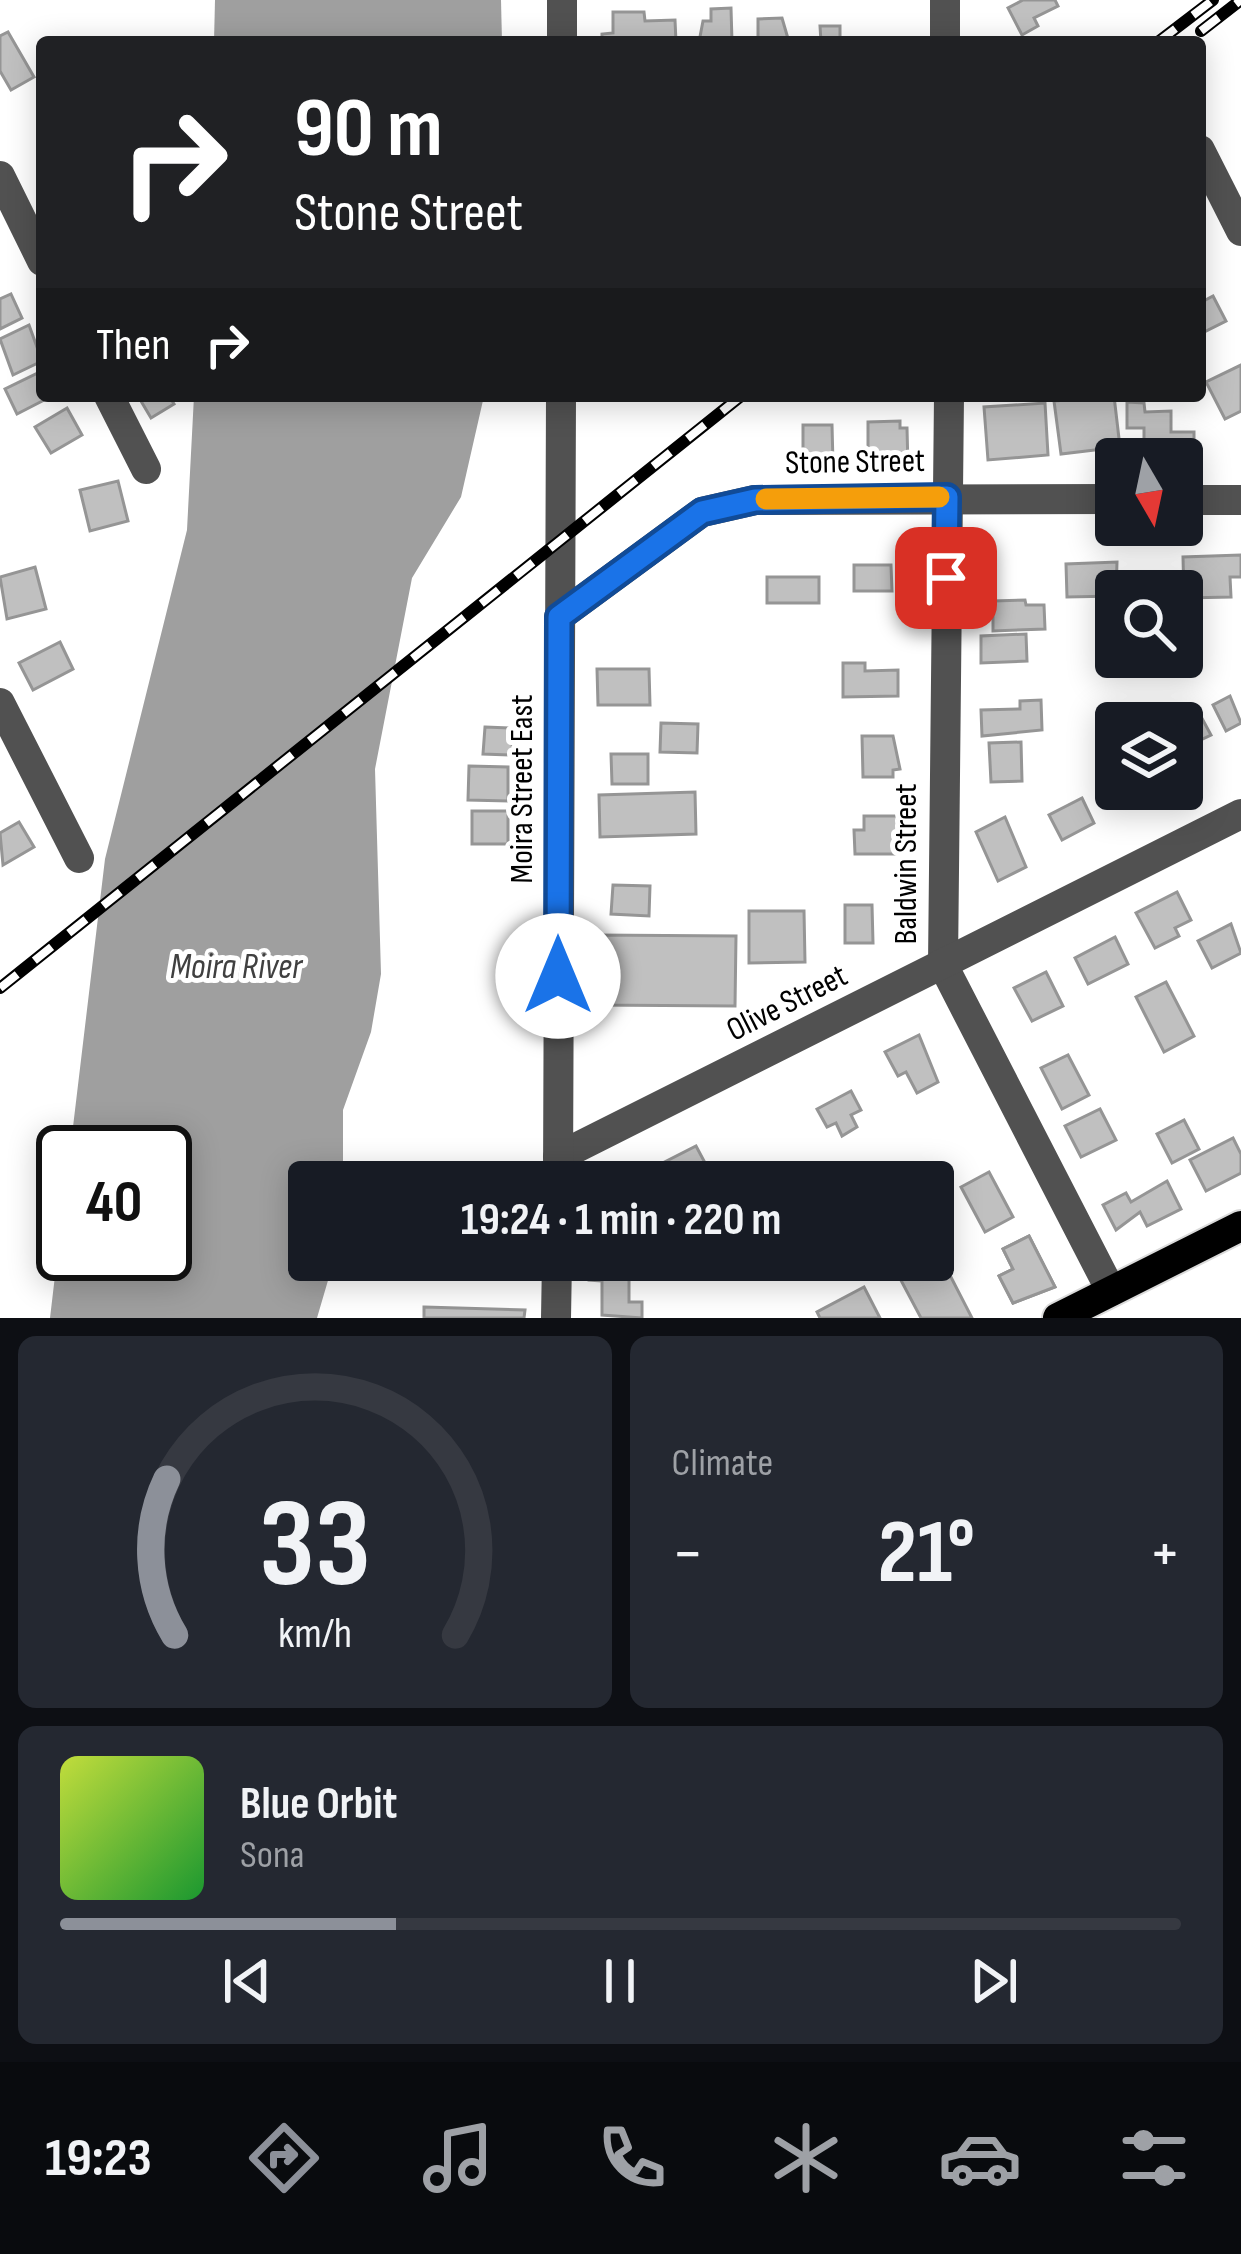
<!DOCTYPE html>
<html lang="en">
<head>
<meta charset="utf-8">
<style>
  :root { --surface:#171b24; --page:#242831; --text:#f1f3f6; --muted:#9ea1a6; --line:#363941; --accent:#8c9099 }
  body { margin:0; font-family:"Sofia Sans Condensed",sans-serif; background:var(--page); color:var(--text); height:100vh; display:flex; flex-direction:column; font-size:45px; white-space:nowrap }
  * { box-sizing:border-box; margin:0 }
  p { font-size:39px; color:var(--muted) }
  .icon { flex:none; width:66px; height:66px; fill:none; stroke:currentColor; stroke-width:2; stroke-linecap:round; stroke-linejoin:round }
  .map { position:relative; height:1318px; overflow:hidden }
  .sheet { display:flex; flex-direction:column; gap:18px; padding:18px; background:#0d0f14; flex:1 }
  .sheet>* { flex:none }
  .guide { position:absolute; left:36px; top:36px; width:1170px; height:366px; border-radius:12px; box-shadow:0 6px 30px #0003; background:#202124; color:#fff; overflow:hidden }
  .needle { width:78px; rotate:171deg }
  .fabs { position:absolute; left:1095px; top:438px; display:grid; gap:24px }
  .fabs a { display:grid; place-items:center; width:108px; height:108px; border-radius:12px; background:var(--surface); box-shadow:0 6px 30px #0003; font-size:60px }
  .speed { position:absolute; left:36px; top:1125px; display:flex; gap:24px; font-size:60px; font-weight:700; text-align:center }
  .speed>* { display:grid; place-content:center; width:156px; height:156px; border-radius:50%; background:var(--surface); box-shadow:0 6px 30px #0003; line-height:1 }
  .speed .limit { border:6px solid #111; border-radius:18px; background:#fff; color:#111 }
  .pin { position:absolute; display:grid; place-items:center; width:102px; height:102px; color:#fff; margin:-51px; border-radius:24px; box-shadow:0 6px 18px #0006 }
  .me { position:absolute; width:132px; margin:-66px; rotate:0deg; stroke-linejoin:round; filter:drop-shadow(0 0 9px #0008) }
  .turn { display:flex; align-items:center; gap:42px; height:252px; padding:0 60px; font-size:54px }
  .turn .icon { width:156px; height:156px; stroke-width:2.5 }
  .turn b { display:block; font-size:84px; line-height:102px }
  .then { display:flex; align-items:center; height:114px; padding:0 60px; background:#0003; gap:24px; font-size:45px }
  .big { font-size:90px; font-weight:700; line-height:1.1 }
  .sheet .tile { flex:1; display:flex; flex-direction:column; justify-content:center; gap:18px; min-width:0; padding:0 42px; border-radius:18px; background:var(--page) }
  .sheet .dial { align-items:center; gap:0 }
  .dial svg { height:312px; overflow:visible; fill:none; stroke:var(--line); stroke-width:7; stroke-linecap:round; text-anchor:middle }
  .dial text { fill:var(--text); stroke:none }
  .song { display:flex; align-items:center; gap:36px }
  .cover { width:144px; height:144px; border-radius:18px; background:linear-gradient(135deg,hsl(70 70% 55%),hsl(130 70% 35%)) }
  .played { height:12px; border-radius:6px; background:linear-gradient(90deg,var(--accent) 30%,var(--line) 30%) }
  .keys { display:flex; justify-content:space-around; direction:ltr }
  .heat { display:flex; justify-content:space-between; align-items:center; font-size:66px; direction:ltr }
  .sheet .tiles { flex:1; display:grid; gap:18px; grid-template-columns:1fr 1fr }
  .tile:last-child { grid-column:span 2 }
  .trip { position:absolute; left:288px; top:1161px; width:666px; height:120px; border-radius:12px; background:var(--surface); box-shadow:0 6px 30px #0003; font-weight:700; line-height:120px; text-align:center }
  .dock { display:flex; height:192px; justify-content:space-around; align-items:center; background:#090b0e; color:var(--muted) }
  .dock .icon { width:84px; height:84px }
  .dock .selected { color:var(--accent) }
  .dock b { font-size:54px; color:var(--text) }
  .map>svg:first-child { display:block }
  .water { fill:#9f9f9f }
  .building { fill:#c0c0c0; stroke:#959595; stroke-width:3 }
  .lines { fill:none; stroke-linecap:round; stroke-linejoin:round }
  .major-casing { stroke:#dbdbdb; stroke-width:34 }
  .minor { stroke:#515151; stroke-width:30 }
  .major { stroke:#000; stroke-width:30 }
  .rail-casing { stroke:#000; stroke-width:12 }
  .rail { stroke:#fff; stroke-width:8; stroke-dasharray:22; stroke-linecap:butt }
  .route-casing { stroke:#114b97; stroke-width:30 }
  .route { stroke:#1a73e8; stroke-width:21 }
  .slow { stroke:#f59e0b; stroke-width:21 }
  .labels { text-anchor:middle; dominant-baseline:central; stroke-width:10; stroke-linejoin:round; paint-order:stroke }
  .street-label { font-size:33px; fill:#000; stroke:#fff }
  .water-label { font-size:36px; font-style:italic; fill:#404040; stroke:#fff }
</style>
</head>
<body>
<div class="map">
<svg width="1241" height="1318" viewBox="0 0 1241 1318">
  <rect width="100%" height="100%" fill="#fff"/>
  <g class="water">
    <polygon points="215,0 501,0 502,42 214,42"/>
    <polygon points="194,396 484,396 461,497 412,578 375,769 381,974 371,1032 343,1110 343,1182 309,1182 309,1260 334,1260 317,1318 50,1318 63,1208 63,1254 165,1254 165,1152 70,1152 105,859 187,530"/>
  </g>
  <g class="building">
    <polygon points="1023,0 1055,0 1058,6 1034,18 1038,26 1022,35 1008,8"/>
    <polygon points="731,8 732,42 699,42 703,21 711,21 711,9"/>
    <polygon points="613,12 644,12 645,21 675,20 676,42 602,42 602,34 613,33"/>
    <polygon points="782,18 789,42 758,42 758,19"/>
    <polygon points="820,26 840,26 840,40 888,42 821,42"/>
    <polygon points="8,32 34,77 11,90 0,71 0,36"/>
    <polygon points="11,294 22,318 0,329 0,299"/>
    <polygon points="1213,296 1226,321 1200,334 1200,303"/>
    <polygon points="29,325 42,361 13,375 0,339"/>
    <polygon points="1241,365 1241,411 1225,419 1206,382"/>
    <polygon points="42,371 42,396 52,396 17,414 5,389"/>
    <polygon points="138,396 169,396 174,404 151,418"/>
    <polygon points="1114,396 1120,447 1061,454 1054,401"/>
    <polygon points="1127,402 1144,403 1145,412 1171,411 1171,432 1194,432 1194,460 1144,459 1144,428 1127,428"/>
    <polygon points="1045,403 1048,455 988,460 984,407"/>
    <polygon points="67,408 82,435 51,453 35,427"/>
    <polygon points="900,421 900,428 907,428 908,467 868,468 868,422"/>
    <polygon points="803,425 832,425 833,463 803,464"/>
    <polygon points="118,481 128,521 90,531 80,490"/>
    <polygon points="1241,555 1241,577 1230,577 1231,597 1184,598 1183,557"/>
    <polygon points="1117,562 1116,596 1067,597 1066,564"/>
    <polygon points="854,565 891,565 892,591 854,591"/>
    <polygon points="35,567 46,609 7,619 0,577"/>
    <rect x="767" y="577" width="52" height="26"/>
    <polygon points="1025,600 1026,605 1044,605 1045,629 993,631 993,601"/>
    <polygon points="1026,634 1027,661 981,663 981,636"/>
    <polygon points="60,642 73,669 33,690 19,663"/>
    <polygon points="843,663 865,663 865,671 898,670 898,696 843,697"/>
    <polygon points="597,669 649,669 650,705 598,705"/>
    <polygon points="1230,696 1241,723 1226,731 1213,705"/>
    <polygon points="1041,700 1042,730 982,736 981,710 1020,709 1020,701"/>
    <polygon points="1198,711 1211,735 1194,743 1182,720"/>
    <polygon points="661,723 698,724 697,753 660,752"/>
    <polygon points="485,727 513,728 512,755 483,754"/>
    <polygon points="862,736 893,736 900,769 893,770 893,777 863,777"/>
    <polygon points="1021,742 1022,781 991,782 989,743"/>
    <polygon points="1187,744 1200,770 1182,780 1182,747"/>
    <polygon points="611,754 648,754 648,784 612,784"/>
    <polygon points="469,766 508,767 508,801 468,800"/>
    <polygon points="695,792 696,834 600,837 599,795"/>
    <polygon points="1082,798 1094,823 1062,840 1049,815"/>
    <rect x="472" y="811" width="36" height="33"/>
    <polygon points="864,816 898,816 899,854 855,854 854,830 864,830"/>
    <polygon points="1005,817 1026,867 998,881 976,832"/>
    <polygon points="19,822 34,847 3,865 0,833"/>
    <polygon points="613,885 650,886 649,916 611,914"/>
    <polygon points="1177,892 1191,920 1175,928 1179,936 1155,948 1136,913"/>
    <polygon points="845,905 872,905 873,943 845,943"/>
    <polygon points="749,911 804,911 805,962 749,963"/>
    <polygon points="1231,924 1241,953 1212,968 1198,941"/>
    <polygon points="593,935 736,936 735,1006 592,1005"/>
    <polygon points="1115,937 1128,964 1088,984 1075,958"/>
    <polygon points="1046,972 1063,1006 1032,1021 1014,988"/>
    <polygon points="1166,982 1194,1036 1164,1052 1136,997"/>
    <polygon points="919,1035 938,1082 917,1093 906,1072 898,1076 885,1052"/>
    <polygon points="1068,1055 1089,1095 1062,1109 1041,1068"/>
    <polygon points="851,1091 861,1110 851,1115 857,1127 842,1136 836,1123 827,1127 817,1109"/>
    <polygon points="1100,1109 1116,1140 1081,1157 1065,1126"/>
    <polygon points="1184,1120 1199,1149 1172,1163 1157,1134"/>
    <polygon points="1233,1138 1241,1154 1241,1173 1206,1191 1190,1160"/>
    <polygon points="696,1146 711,1174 695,1182 660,1182 653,1168"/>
    <polygon points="989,1172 1013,1217 985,1232 961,1187"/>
    <polygon points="1167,1181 1181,1209 1147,1226 1140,1212 1116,1230 1103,1205 1126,1193 1131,1202"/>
    <polygon points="1029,1236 1055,1287 1013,1303 999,1276 1013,1269 1003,1249"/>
    <polygon points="1029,1236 1055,1287 1013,1303 999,1276 1013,1269 1003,1249"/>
    <polygon points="937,1250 972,1318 921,1318 896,1271 918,1260 933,1260"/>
    <polygon points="589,1260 617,1260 617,1278 629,1278 629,1302 642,1302 642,1318 602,1315 602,1281 589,1280"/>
    <polygon points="864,1287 880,1318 820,1318 817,1312"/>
    <polygon points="424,1307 525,1310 524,1318 424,1318"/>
  </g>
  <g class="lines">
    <defs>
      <polyline id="major" points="1058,1318 1241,1226"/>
    </defs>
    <use href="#major" class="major-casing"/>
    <g class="minor">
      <polyline points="562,42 562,0"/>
      <polyline points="945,42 945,0"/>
      <polyline points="1200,150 1241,231"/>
      <polyline points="0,176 42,261"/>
      <polyline points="109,396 146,469"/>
      <polyline points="949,396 943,965 1111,1291"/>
      <polyline points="1182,500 1241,500"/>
      <polyline points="559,617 702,512 755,500 1116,499"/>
      <polyline points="0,703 79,858"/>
      <polyline points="558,1157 1241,814"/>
      <polyline points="558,1182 561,396"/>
      <polyline points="556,1318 557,1260"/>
    </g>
    <use href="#major" class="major"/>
    <defs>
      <g id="rail">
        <polyline points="1201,31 1241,0"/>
        <polyline points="1158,42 1213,0"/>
        <polyline points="0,988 741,396"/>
      </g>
    </defs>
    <use href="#rail" class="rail-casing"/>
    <use href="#rail" class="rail"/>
  </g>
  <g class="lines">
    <defs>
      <polyline id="route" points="558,976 559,617 702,512 755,500 947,497 946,578"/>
    </defs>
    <use href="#route" class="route-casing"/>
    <use href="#route" class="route"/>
    <polyline class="slow" points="766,499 939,497"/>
  </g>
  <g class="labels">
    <g class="street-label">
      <text transform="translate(855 462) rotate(-1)">Stone Street</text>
      <text transform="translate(522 789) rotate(-90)">Moira Street East</text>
      <text transform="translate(906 864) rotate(-90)">Baldwin Street</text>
      <text transform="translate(787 1003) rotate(-27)">Olive Street</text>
    </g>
    <g class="water-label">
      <text x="236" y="967">Moira River</text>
    </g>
  </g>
</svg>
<div class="fabs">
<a><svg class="needle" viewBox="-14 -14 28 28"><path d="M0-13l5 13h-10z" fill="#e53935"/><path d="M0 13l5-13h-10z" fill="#9ea1a6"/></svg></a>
<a><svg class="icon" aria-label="search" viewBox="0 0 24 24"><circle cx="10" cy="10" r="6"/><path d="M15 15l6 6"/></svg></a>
<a><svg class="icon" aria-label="layers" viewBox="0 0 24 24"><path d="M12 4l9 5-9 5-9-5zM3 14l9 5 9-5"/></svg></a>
</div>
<div class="speed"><div class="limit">40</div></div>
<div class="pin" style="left:946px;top:578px;background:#d93025"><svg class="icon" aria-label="arrive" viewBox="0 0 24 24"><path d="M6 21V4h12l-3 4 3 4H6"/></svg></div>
<svg class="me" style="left:558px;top:976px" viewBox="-20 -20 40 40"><circle r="19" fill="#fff"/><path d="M0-13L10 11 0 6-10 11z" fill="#1a73e8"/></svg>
<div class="trip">19:24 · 1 min · 220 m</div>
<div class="guide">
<div class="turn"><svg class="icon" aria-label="right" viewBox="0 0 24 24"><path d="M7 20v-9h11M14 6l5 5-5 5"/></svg><div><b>90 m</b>Stone Street</div></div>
<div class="then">Then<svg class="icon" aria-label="right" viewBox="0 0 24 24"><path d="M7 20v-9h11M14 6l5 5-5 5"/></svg></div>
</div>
</div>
<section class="sheet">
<div class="tiles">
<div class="tile dial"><svg viewBox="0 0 100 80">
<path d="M14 69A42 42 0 1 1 86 69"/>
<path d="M14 69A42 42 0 0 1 12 29" stroke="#8c9099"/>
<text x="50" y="56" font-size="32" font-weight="700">33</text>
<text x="50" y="72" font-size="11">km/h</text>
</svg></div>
<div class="tile"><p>Climate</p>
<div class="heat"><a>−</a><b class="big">21°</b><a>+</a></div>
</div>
<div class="tile">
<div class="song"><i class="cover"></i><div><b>Blue Orbit</b><p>Sona</p></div></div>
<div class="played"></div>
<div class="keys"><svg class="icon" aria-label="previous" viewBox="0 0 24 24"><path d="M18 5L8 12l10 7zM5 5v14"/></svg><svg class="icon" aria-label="pause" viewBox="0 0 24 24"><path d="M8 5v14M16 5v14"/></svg><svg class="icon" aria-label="next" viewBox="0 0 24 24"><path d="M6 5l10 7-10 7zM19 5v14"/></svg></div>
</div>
</div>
</section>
<nav class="dock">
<b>19:23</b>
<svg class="icon selected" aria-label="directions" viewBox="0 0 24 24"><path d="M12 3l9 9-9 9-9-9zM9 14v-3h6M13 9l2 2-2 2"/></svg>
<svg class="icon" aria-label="music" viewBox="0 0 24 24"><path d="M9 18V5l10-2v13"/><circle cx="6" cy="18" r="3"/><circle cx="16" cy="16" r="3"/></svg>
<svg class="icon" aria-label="phone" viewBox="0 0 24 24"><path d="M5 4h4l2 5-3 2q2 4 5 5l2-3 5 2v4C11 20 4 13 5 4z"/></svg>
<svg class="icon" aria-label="climate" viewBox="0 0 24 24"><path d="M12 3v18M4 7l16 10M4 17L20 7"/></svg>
<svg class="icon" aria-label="car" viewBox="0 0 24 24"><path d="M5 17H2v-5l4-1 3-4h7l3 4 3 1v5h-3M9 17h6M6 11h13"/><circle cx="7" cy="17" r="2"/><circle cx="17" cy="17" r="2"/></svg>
<svg class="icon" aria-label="filters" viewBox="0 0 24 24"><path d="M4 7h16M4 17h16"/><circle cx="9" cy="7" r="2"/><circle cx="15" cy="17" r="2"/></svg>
</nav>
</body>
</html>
